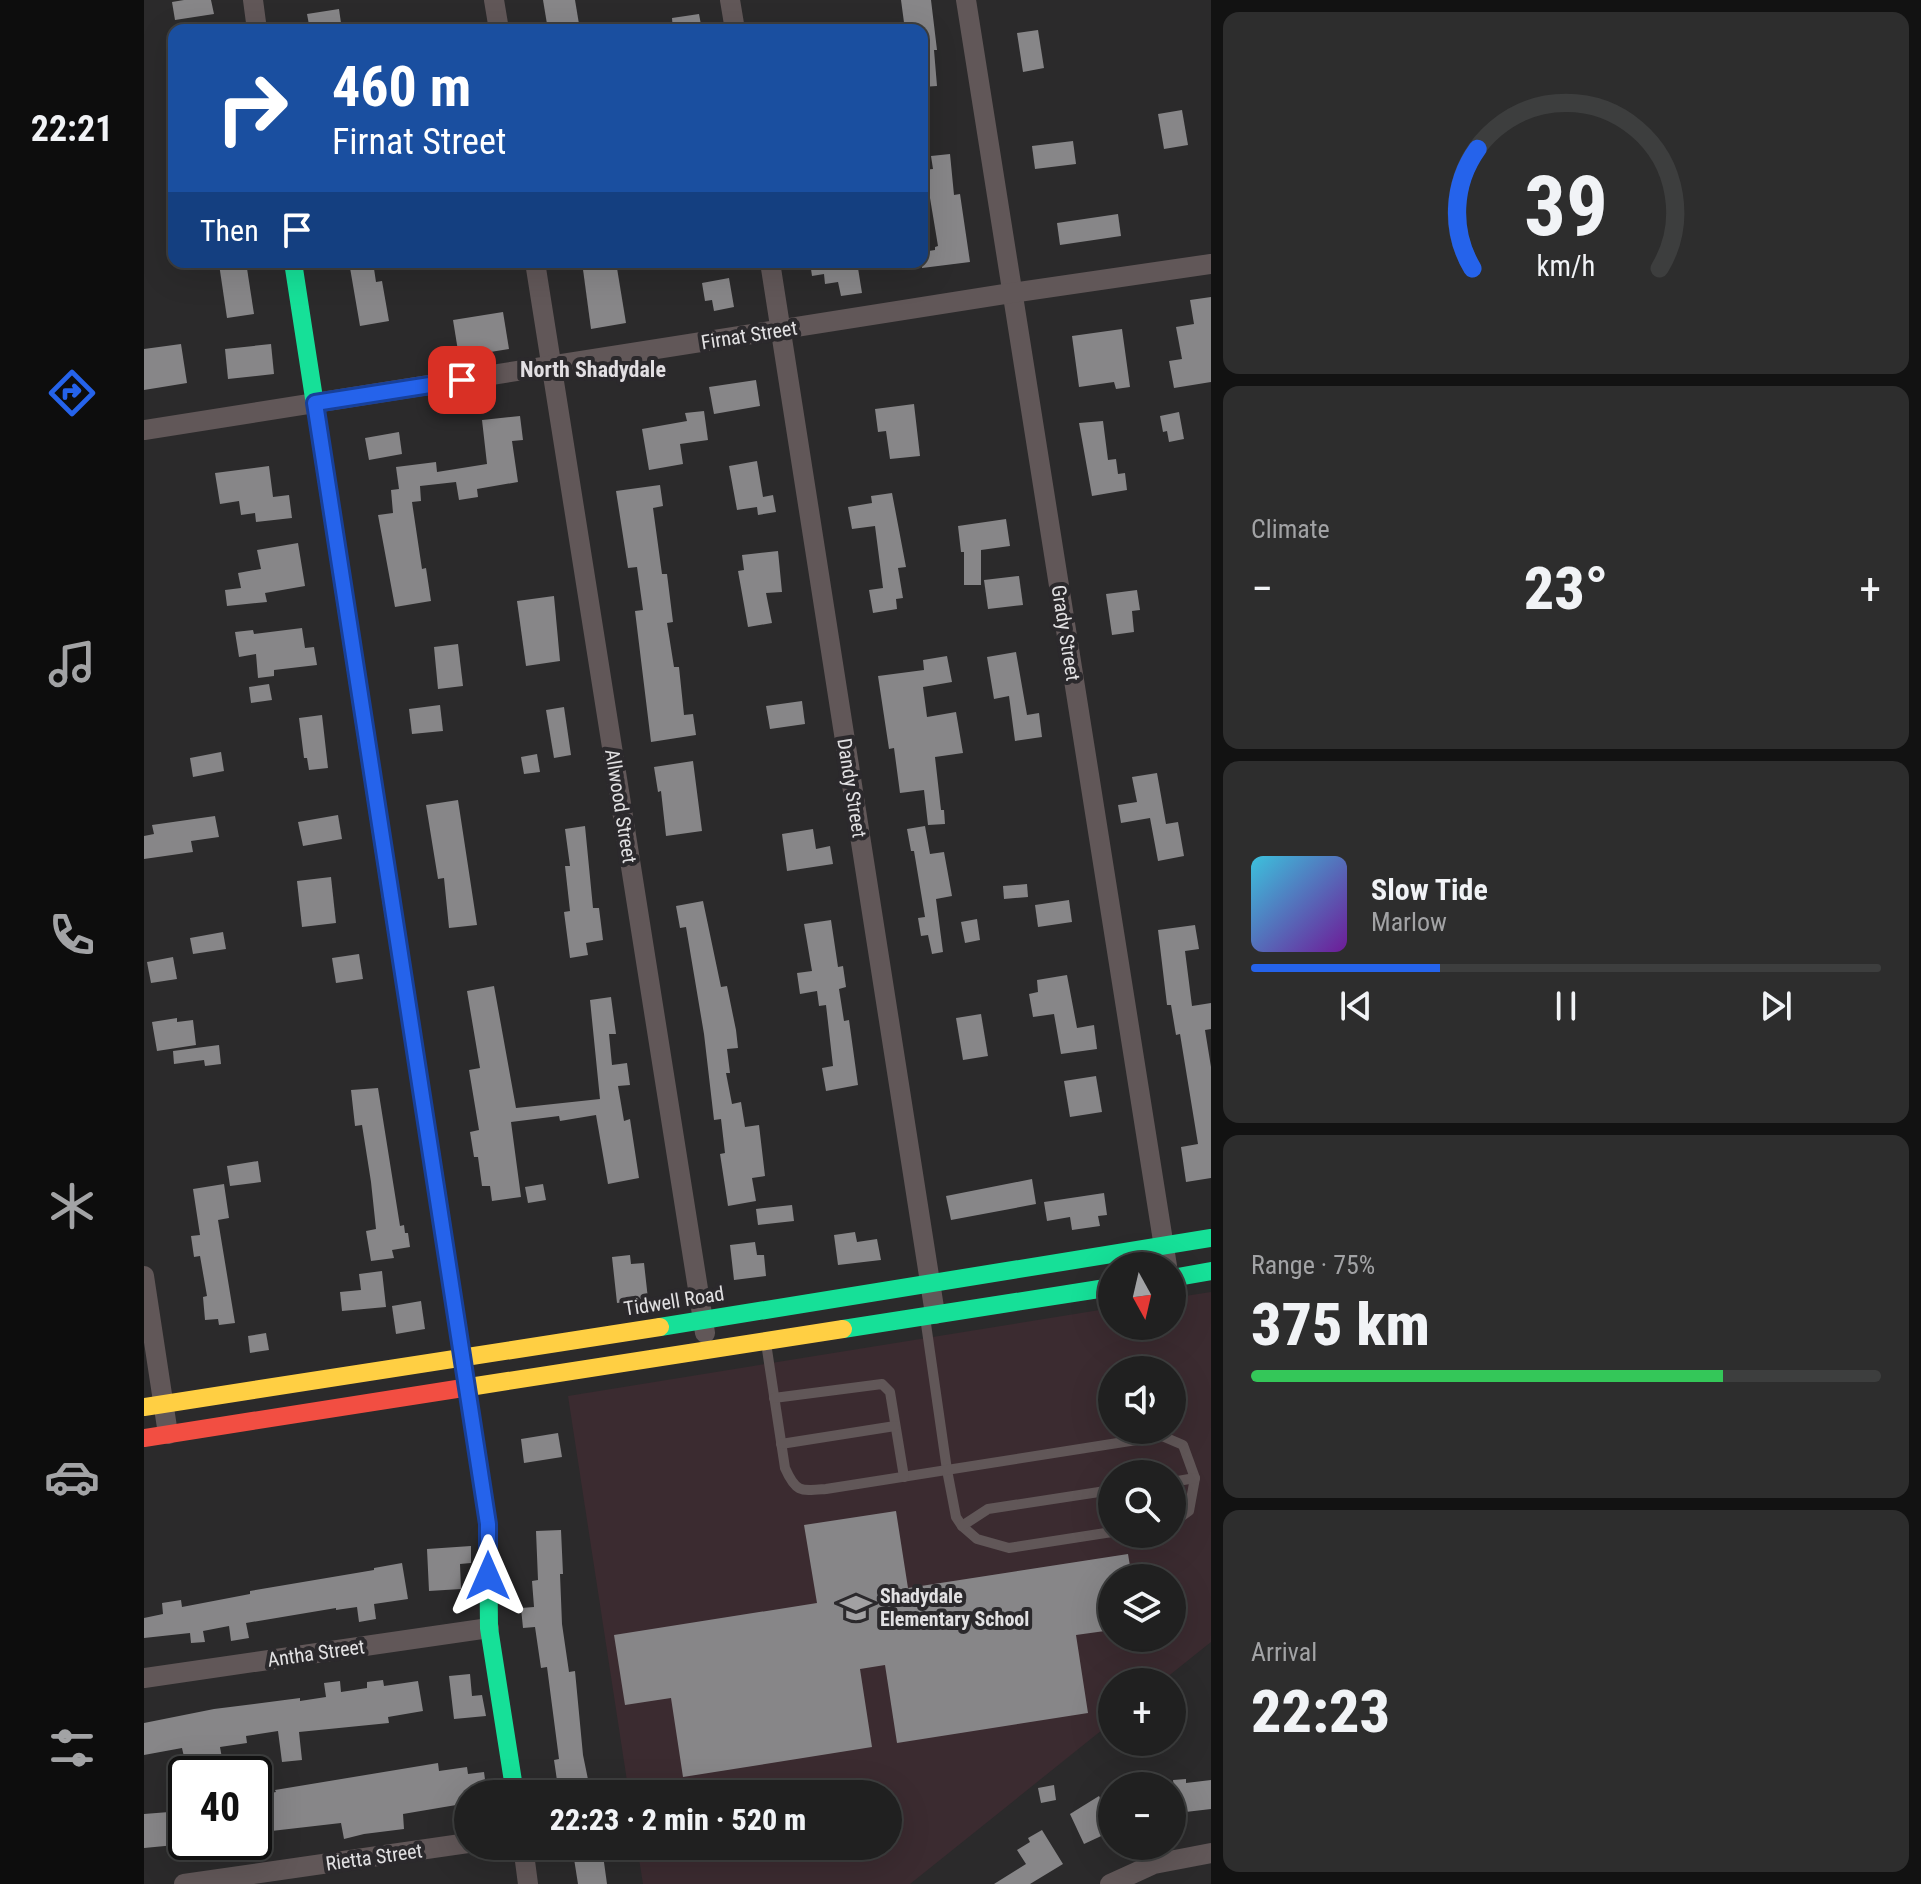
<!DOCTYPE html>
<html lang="en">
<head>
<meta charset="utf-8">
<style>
  :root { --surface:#202020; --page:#2d2d2d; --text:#f1f3f6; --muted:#a2a3a5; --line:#3d3e3e; --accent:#2563eb }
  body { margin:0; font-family:"Roboto Condensed",sans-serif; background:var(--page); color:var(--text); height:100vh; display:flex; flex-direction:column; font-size:30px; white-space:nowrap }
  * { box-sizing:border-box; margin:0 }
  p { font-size:26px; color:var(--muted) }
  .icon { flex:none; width:44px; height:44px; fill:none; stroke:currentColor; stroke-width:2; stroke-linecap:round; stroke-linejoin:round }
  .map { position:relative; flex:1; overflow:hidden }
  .panel { display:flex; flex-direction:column; gap:12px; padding:12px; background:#121212; width:710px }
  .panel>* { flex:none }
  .banner { position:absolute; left:24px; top:24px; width:760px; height:244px; border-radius:16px; box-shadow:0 8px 32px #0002,0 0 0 2px var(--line); background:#1a4fa0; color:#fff; overflow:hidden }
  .needle { width:52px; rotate:172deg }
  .fabs { position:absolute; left:954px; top:1252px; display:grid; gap:16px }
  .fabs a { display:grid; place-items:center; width:88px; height:88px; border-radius:50%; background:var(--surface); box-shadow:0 8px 32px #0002,0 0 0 2px var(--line); font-size:40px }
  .speed { position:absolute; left:24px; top:1756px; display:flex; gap:16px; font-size:40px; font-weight:700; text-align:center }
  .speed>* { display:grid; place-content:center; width:104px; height:104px; border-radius:50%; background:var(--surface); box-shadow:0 8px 32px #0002,0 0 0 2px var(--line); line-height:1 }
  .speed .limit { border:4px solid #111; border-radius:12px; background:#fff; color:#111 }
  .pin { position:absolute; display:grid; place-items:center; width:68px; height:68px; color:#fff; margin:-34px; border-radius:16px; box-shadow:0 4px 12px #0006 }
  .me { position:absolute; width:88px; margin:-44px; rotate:0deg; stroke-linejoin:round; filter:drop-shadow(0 0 6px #0008) }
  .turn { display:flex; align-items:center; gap:28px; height:168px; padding:0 32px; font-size:36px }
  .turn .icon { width:104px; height:104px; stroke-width:2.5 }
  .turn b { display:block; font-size:56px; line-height:68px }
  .then { display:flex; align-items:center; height:76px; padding:0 32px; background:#0003; gap:16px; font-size:30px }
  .big { font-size:60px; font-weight:800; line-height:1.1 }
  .panel .tile { flex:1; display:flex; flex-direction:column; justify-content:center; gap:12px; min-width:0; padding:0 28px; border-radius:16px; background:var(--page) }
  .panel .dial { align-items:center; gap:0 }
  .dial svg { height:208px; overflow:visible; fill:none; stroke:var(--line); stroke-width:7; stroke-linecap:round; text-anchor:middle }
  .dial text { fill:var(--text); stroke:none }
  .song { display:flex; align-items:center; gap:24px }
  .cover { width:96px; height:96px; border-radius:12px; background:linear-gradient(135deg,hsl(190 70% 55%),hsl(280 70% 35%)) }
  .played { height:8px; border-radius:4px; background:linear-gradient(90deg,var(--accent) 30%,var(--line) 30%) }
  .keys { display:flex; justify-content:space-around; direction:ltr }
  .heat { display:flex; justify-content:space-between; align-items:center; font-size:44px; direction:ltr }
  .charge { height:12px; border-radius:6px; background:linear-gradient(90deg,#34c759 75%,var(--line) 0) }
  .trip { position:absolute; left:310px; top:1780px; width:448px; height:80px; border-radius:40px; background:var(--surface); box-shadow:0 8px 32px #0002,0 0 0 2px var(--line); font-weight:800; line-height:80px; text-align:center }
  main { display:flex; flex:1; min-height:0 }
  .tabs { display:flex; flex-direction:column; width:144px; justify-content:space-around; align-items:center; background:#0d0d0d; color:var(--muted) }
  .tabs .icon { width:56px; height:56px }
  .tabs .current { color:var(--accent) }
  .tabs b { font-size:36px; color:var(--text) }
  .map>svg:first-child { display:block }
  .education { fill:#3b2b30; fill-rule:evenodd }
  .building { fill:#878688 }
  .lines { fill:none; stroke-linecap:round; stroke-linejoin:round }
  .lane { stroke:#615758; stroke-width:10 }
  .street { stroke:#615758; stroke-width:20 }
  .fast { stroke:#16e098; stroke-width:18 }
  .slow { stroke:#ffcf43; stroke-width:18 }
  .jam { stroke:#f24e42; stroke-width:18 }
  .route-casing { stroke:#184099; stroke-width:20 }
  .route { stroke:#2563eb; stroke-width:14 }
  .labels { text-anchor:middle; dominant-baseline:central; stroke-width:8; stroke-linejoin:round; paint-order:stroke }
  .street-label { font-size:20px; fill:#e2e1e3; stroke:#2b292c }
  .poi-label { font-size:20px; font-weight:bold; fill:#e2e1e3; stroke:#2b292c; text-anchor:start }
  .neighbourhood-label { font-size:22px; font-weight:bold; fill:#e2dfe3; stroke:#2b292c }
</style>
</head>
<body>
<main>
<nav class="tabs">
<b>22:21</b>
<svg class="icon current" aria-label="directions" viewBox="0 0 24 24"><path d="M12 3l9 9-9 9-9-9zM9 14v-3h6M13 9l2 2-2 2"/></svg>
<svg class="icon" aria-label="music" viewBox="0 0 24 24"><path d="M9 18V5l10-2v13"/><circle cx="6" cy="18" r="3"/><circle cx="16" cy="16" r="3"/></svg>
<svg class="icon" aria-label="phone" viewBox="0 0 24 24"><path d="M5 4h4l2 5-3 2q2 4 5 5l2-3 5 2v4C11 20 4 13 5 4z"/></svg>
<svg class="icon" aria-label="climate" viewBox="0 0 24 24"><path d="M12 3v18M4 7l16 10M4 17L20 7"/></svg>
<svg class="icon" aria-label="car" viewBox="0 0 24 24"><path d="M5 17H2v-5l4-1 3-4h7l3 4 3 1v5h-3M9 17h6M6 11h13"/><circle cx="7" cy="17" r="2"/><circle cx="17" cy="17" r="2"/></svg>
<svg class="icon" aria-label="filters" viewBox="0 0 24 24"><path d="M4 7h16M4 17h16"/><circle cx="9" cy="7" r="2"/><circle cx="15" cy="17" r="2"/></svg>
</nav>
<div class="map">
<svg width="1067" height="1884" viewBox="0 0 1067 1884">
  <rect width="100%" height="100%" fill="#2b2a2b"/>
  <path class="education" d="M 1067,1292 L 1067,1642 L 1017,1682 L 968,1682 L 968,1722 L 766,1884 L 499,1884 L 493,1846 L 744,1846 L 744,1794 L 485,1794 L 424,1396 L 968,1308 L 968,1326 L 1028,1326 L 1028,1298 ZM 968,1370 L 1028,1370 L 1028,1430 L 968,1430 ZM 968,1474 L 1028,1474 L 1028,1534 L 968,1534 ZM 968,1578 L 1028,1578 L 1028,1638 L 968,1638 Z"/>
  <g class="building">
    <polygon points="40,0 67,0 70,14 31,20 28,2"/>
    <polygon points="399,0 431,0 436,30 404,30"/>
    <polygon points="757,0 787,0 793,50 790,50 793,86 778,87 778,30 761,30"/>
    <polygon points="195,9 198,30 166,30 163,14"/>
    <polygon points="555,14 558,30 529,30 528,18"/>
    <polygon points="894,30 900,68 879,72 873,33"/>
    <polygon points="1038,110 1044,145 1020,149 1014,114"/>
    <polygon points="929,141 932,164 891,169 888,146"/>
    <polygon points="806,154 810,195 816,194 826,262 778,268 778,252 791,250 791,247 794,246 784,186 778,187 778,170 789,169 787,156"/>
    <polygon points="974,214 977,236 916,245 913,223"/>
    <polygon points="87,262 102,262 110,314 83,318 75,264"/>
    <polygon points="205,262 229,262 232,282 238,281 245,321 216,326"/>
    <polygon points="438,262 472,262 482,323 447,329"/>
    <polygon points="666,262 713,262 718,293 697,296 694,282 681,284 680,274 668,276"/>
    <polygon points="585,278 590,307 570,311 568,300 561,301 558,283"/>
    <polygon points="1067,297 1067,382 1030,388 1025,361 1038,359 1032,327 1050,324 1046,300"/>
    <polygon points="359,312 365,349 315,357 309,320"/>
    <polygon points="978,329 986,387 972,389 970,382 935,387 928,336"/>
    <polygon points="37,344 43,383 0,390 0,349"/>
    <polygon points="127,344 130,374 84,379 81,349"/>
    <polygon points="612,380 616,406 570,414 565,387"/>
    <polygon points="770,404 776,456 746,459 742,431 734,432 731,409"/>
    <polygon points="560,411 564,440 536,444 539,464 505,470 498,429 543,421 541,413"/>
    <polygon points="1035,412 1040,439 1025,442 1023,431 1019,432 1016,416"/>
    <polygon points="376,416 379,440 368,441 374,482 333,489 334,497 315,500 312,482 276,486 277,501 268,502 278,569 282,568 287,601 251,607 234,515 249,513 247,490 255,489 252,467 292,462 293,472 343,464 338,420"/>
    <polygon points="959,421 964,460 972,459 974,474 981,473 983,490 948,496 935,423"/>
    <polygon points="255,432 258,454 225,460 221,438"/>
    <polygon points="613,461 619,497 629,495 632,512 614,515 613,507 593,510 585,466"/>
    <polygon points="125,466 129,497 145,495 148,518 112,522 111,513 97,515 95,501 76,504 71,473"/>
    <polygon points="516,485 519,506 509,508 518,574 523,574 529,622 523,623 530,667 535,667 540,715 549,714 552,735 507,742 491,611 499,610 493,567 484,568 472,491"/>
    <polygon points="748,493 762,567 754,568 759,598 752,599 753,609 729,613 725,590 739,588 731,526 708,529 704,507 728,503 727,496"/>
    <polygon points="862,519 866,546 837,550 837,585 820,585 820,552 817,552 814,526"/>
    <polygon points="154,543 161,586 121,593 123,602 83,606 81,590 97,588 94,573 117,569 113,550"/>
    <polygon points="634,551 638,592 622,593 628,623 604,627 594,571 600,570 598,555"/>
    <polygon points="875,576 879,605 844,609 840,580"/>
    <polygon points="993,590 996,610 988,611 990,632 968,635 962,594"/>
    <polygon points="410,596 416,661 382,666 373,601"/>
    <polygon points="158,628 161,648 170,647 173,665 130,670 130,676 114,678 112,654 95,657 91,632 109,630 110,634"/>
    <polygon points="314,644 319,686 294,689 290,647"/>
    <polygon points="872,652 883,715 895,713 898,737 871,741 865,696 850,699 843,657"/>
    <polygon points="803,656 808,682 779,687 783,717 812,712 819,753 791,757 797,810 800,810 801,824 784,825 780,790 756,793 750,748 745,749 734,676 780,670 779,660"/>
    <polygon points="125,684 128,700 107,703 105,687"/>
    <polygon points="658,701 661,724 626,729 622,706"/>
    <polygon points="296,705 299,731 268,734 265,709"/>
    <polygon points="420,707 427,755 410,758 402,710"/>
    <polygon points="178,715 184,768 165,770 163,758 160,758 155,718"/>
    <polygon points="77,752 80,771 49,777 46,758"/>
    <polygon points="393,754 396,772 380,774 377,757"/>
    <polygon points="549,761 558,831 522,836 517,791 514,792 510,767"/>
    <polygon points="1013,773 1022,824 1034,822 1040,856 1014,861 1006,818 977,823 974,805 993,802 988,777"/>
    <polygon points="314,800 333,925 305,928 300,878 294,879 282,805"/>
    <polygon points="194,815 198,839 159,846 154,822"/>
    <polygon points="71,816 75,837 47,841 49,852 0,859 0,836 10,834 8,825"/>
    <polygon points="441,826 449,908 455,908 459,940 442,943 444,955 426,958 420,912 426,911 421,866 426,866 421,829"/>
    <polygon points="781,826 786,854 800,852 808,896 792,899 799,952 788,954 784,935 777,936 774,918 781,917 770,851 767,851 763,829"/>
    <polygon points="669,829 672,849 686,846 689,864 643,871 638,834"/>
    <polygon points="187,877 192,923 158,927 153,881"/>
    <polygon points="883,884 884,897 860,899 859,886"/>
    <polygon points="925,900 928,922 894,927 891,905"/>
    <polygon points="559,901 577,987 583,986 592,1030 594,1048 583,1049 586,1073 582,1073 588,1104 597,1102 601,1127 615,1125 621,1176 608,1178 612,1201 584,1206 576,1154 581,1153 577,1119 570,1120 560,1034 542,927 536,928 532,906"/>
    <polygon points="833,919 836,940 821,943 817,922"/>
    <polygon points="687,920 694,967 699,966 702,987 695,989 700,1021 705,1020 714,1085 682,1091 678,1068 689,1066 682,1005 675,1006 673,991 656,994 653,973 668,971 660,924"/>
    <polygon points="1051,925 1055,949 1041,951 1048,1006 1067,1003 1067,1029 1061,1030 1067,1067 1067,1178 1042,1182 1037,1147 1054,1144 1036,1034 1032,1035 1027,1005 1023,1005 1014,930"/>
    <polygon points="79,932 82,949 49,954 46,938"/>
    <polygon points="215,954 219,979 192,983 188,958"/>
    <polygon points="29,957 33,979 7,983 3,962"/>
    <polygon points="923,975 933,1028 950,1025 953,1049 917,1054 910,1014 889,1017 885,994 894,992 893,980"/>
    <polygon points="350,986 372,1108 456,1099 446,1000 467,997 472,1034 465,1034 468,1065 483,1063 486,1085 474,1086 480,1121 486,1119 495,1178 464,1184 452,1115 416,1121 415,1116 367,1122 377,1197 348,1201 346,1186 338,1186 334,1157 330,1157 326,1132 335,1130 325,1070 336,1068 323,991"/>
    <polygon points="837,1014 844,1056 819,1060 812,1018"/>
    <polygon points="33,1018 33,1022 49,1020 52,1045 13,1051 8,1022"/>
    <polygon points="75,1045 77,1064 61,1066 60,1060 30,1064 29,1051"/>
    <polygon points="952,1076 958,1112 926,1117 920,1081"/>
    <polygon points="234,1088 256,1226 260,1225 261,1233 264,1233 266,1247 248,1250 250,1258 227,1261 222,1231 232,1229 227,1182 218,1125 211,1126 207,1090"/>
    <polygon points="114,1161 117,1182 86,1186 83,1166"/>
    <polygon points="888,1179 892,1204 807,1220 802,1196"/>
    <polygon points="80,1184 85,1218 74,1220 91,1323 75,1325 74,1319 61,1320 59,1297 63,1296 56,1256 50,1257 47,1236 56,1235 49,1189"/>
    <polygon points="399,1184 402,1200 384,1203 381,1187"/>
    <polygon points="960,1193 963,1215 954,1216 956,1226 928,1230 926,1217 903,1221 900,1202"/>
    <polygon points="648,1205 650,1221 614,1225 612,1209"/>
    <polygon points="711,1232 713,1242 733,1239 737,1260 694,1265 690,1235"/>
    <polygon points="611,1242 613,1255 620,1255 622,1276 590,1280 586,1245"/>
    <polygon points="486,1255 487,1264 500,1263 504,1299 473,1303 468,1257"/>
    <polygon points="238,1271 242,1307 198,1311 196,1292 217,1290 215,1274"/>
    <polygon points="277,1301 281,1329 252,1334 248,1306"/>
    <polygon points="122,1333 125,1350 106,1353 104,1336"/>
    <polygon points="414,1433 418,1457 380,1463 377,1439"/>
    <polygon points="752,1511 764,1588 984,1554 988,1578 968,1578 968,1630 932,1635 944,1713 753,1743 741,1665 716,1669 728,1747 539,1777 527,1698 481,1705 470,1635 673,1603 660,1525"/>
    <polygon points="417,1530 419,1574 416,1574 418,1624 425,1672 431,1671 439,1755 447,1794 415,1794 410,1760 415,1759 403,1667 397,1668 391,1627 379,1628 377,1608 390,1607 388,1581 394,1580 392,1531"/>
    <polygon points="327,1546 327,1563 316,1564 317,1589 285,1591 283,1549"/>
    <polygon points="258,1563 264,1599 230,1604 232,1619 215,1622 213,1607 192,1610 192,1608 102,1623 105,1638 87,1641 85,1626 59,1631 61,1642 47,1643 46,1633 0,1638 0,1618 19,1614 18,1603 37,1600 38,1607 106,1594 106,1591 230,1570 230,1568"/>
    <polygon points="326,1674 328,1696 338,1695 342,1716 310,1719 305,1676"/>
    <polygon points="239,1680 240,1686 274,1681 279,1711 244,1717 245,1723 155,1732 158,1760 138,1762 134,1731 102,1736 103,1743 76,1747 78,1758 63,1760 61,1754 40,1757 38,1748 0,1755 0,1723 70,1709 156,1698 156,1701 182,1697 180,1683 196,1681 197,1692 223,1688 223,1682"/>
    <polygon points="294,1763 295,1771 323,1767 324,1774 340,1772 343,1794 324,1794 324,1803 259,1814 260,1829 220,1834 200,1839 197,1823 110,1833 110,1796 132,1792 131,1790"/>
    <polygon points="1042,1779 1042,1783 1067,1780 1067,1809 1033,1813 1029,1780"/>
    <polygon points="910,1785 912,1800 897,1803 894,1788"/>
    <polygon points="955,1796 968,1823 968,1831 940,1844 926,1814"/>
    <polygon points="25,1812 26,1819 42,1817 42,1844 0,1848 0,1814"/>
    <polygon points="898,1830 919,1864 886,1884 850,1884 882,1864 873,1850 886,1842 884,1838"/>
    <polygon points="72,1842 90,1842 92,1856 74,1858"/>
    <polygon points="428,1846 451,1846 452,1856 459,1855 463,1884 434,1884"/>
  </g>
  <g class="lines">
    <g class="lane">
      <polyline points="781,1317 803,1470 812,1517 818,1526 833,1539 865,1548 968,1532"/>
      <path d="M 622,1343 L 641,1468 C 652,1493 657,1491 682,1489 L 1018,1436 L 1039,1445 L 1051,1478 L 1045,1511 L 1028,1523"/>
      <polyline points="630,1398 738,1384 746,1392 760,1477"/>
      <polyline points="637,1444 751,1426"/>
      <polyline points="1028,1482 1051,1478"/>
      <polyline points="818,1526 844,1509 968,1490"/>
    </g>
    <g class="street">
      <polyline points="109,0 113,30"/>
      <polyline points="350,0 355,30"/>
      <polyline points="586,0 591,30"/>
      <polyline points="822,0 1023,1266"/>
      <polyline points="391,262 561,1333"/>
      <polyline points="626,262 791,1314"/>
      <polyline points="0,430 867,293 1067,264"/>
      <polyline points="0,1276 24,1434"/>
      <polyline points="0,1678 345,1628"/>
      <polyline points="379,1846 384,1884"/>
      <polyline points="40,1884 324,1843"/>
      <polyline points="966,1884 1010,1864 1067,1853"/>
    </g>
    <g class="fast">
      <polyline points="149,262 246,891"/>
      <polyline points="291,1179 344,1524 345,1628 371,1794"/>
      <polyline points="1028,1278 1067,1271"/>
      <polyline points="516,1327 1067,1238"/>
      <polyline points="699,1329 968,1287"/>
    </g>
    <g class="slow">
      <polyline points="246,891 291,1179"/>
      <polyline points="319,1388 699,1329"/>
      <polyline points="0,1407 516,1327"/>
    </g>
    <polyline class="jam" points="0,1438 319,1388"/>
  </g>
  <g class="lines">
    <defs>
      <polyline id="route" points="318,380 171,403 344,1524 344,1576"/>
    </defs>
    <use href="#route" class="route-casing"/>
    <use href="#route" class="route"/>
  </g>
  <defs>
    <symbol id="school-bare" viewBox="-9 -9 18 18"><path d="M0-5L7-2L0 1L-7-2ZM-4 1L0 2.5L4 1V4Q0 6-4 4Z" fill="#a2a1a3" stroke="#2b292c" stroke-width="2.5" paint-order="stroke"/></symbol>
  </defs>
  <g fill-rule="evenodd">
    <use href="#school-bare" x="690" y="1586" width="44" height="44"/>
  </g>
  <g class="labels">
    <g class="street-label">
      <text transform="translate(605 335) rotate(-9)">Firnat Street</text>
      <text transform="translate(922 633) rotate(81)">Grady Street</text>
      <text transform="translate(708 788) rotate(81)">Dandy Street</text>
      <text transform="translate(477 806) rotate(81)">Allwood Street</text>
      <text transform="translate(530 1301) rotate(-9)">Tidwell Road</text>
      <text transform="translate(172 1653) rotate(-8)">Antha Street</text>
      <text transform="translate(230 1857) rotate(-8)">Rietta Street</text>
    </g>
    <g class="poi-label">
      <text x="736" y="1596">Shadydale<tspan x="736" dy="23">Elementary School</tspan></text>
    </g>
    <g class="neighbourhood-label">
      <text x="449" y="369">North Shadydale</text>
    </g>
  </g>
</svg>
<div class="fabs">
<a><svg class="needle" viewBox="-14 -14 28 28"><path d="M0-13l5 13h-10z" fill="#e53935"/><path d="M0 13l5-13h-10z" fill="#a2a3a5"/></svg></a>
<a><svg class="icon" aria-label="sound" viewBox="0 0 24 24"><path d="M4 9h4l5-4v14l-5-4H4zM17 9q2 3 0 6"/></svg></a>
<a><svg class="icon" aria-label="search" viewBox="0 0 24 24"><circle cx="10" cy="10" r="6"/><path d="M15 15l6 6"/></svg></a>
<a><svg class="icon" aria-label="layers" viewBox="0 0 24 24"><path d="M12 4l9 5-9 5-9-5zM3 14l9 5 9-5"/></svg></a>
<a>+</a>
<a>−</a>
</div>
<div class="speed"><div class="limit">40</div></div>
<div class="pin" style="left:318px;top:380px;background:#d93025"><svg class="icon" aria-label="arrive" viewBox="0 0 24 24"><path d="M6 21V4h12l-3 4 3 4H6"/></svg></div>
<svg class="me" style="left:344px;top:1576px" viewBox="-20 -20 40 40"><path d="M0-17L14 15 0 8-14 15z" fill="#2563eb" stroke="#fff" stroke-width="4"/></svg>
<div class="trip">22:23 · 2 min · 520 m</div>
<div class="banner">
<div class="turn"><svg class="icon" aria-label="right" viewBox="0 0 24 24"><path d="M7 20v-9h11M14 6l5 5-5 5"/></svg><div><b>460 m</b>Firnat Street</div></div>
<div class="then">Then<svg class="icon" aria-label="arrive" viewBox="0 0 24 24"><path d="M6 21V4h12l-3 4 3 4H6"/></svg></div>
</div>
</div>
<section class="panel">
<div class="tile dial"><svg viewBox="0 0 100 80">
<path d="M14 69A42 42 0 1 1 86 69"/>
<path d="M14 69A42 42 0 0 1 16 23" stroke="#2563eb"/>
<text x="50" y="56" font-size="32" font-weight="700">39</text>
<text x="50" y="72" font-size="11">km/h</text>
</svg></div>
<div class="tile"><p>Climate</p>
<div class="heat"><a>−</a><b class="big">23°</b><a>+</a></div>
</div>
<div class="tile">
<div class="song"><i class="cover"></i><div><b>Slow Tide</b><p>Marlow</p></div></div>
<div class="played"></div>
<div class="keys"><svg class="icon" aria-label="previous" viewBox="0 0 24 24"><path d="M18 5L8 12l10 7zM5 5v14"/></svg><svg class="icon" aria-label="pause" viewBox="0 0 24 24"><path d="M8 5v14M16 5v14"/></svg><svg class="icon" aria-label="next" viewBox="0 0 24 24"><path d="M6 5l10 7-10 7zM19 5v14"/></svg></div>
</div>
<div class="tile"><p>Range · 75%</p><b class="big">375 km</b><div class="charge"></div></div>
<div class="tile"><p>Arrival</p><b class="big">22:23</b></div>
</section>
</main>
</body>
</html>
